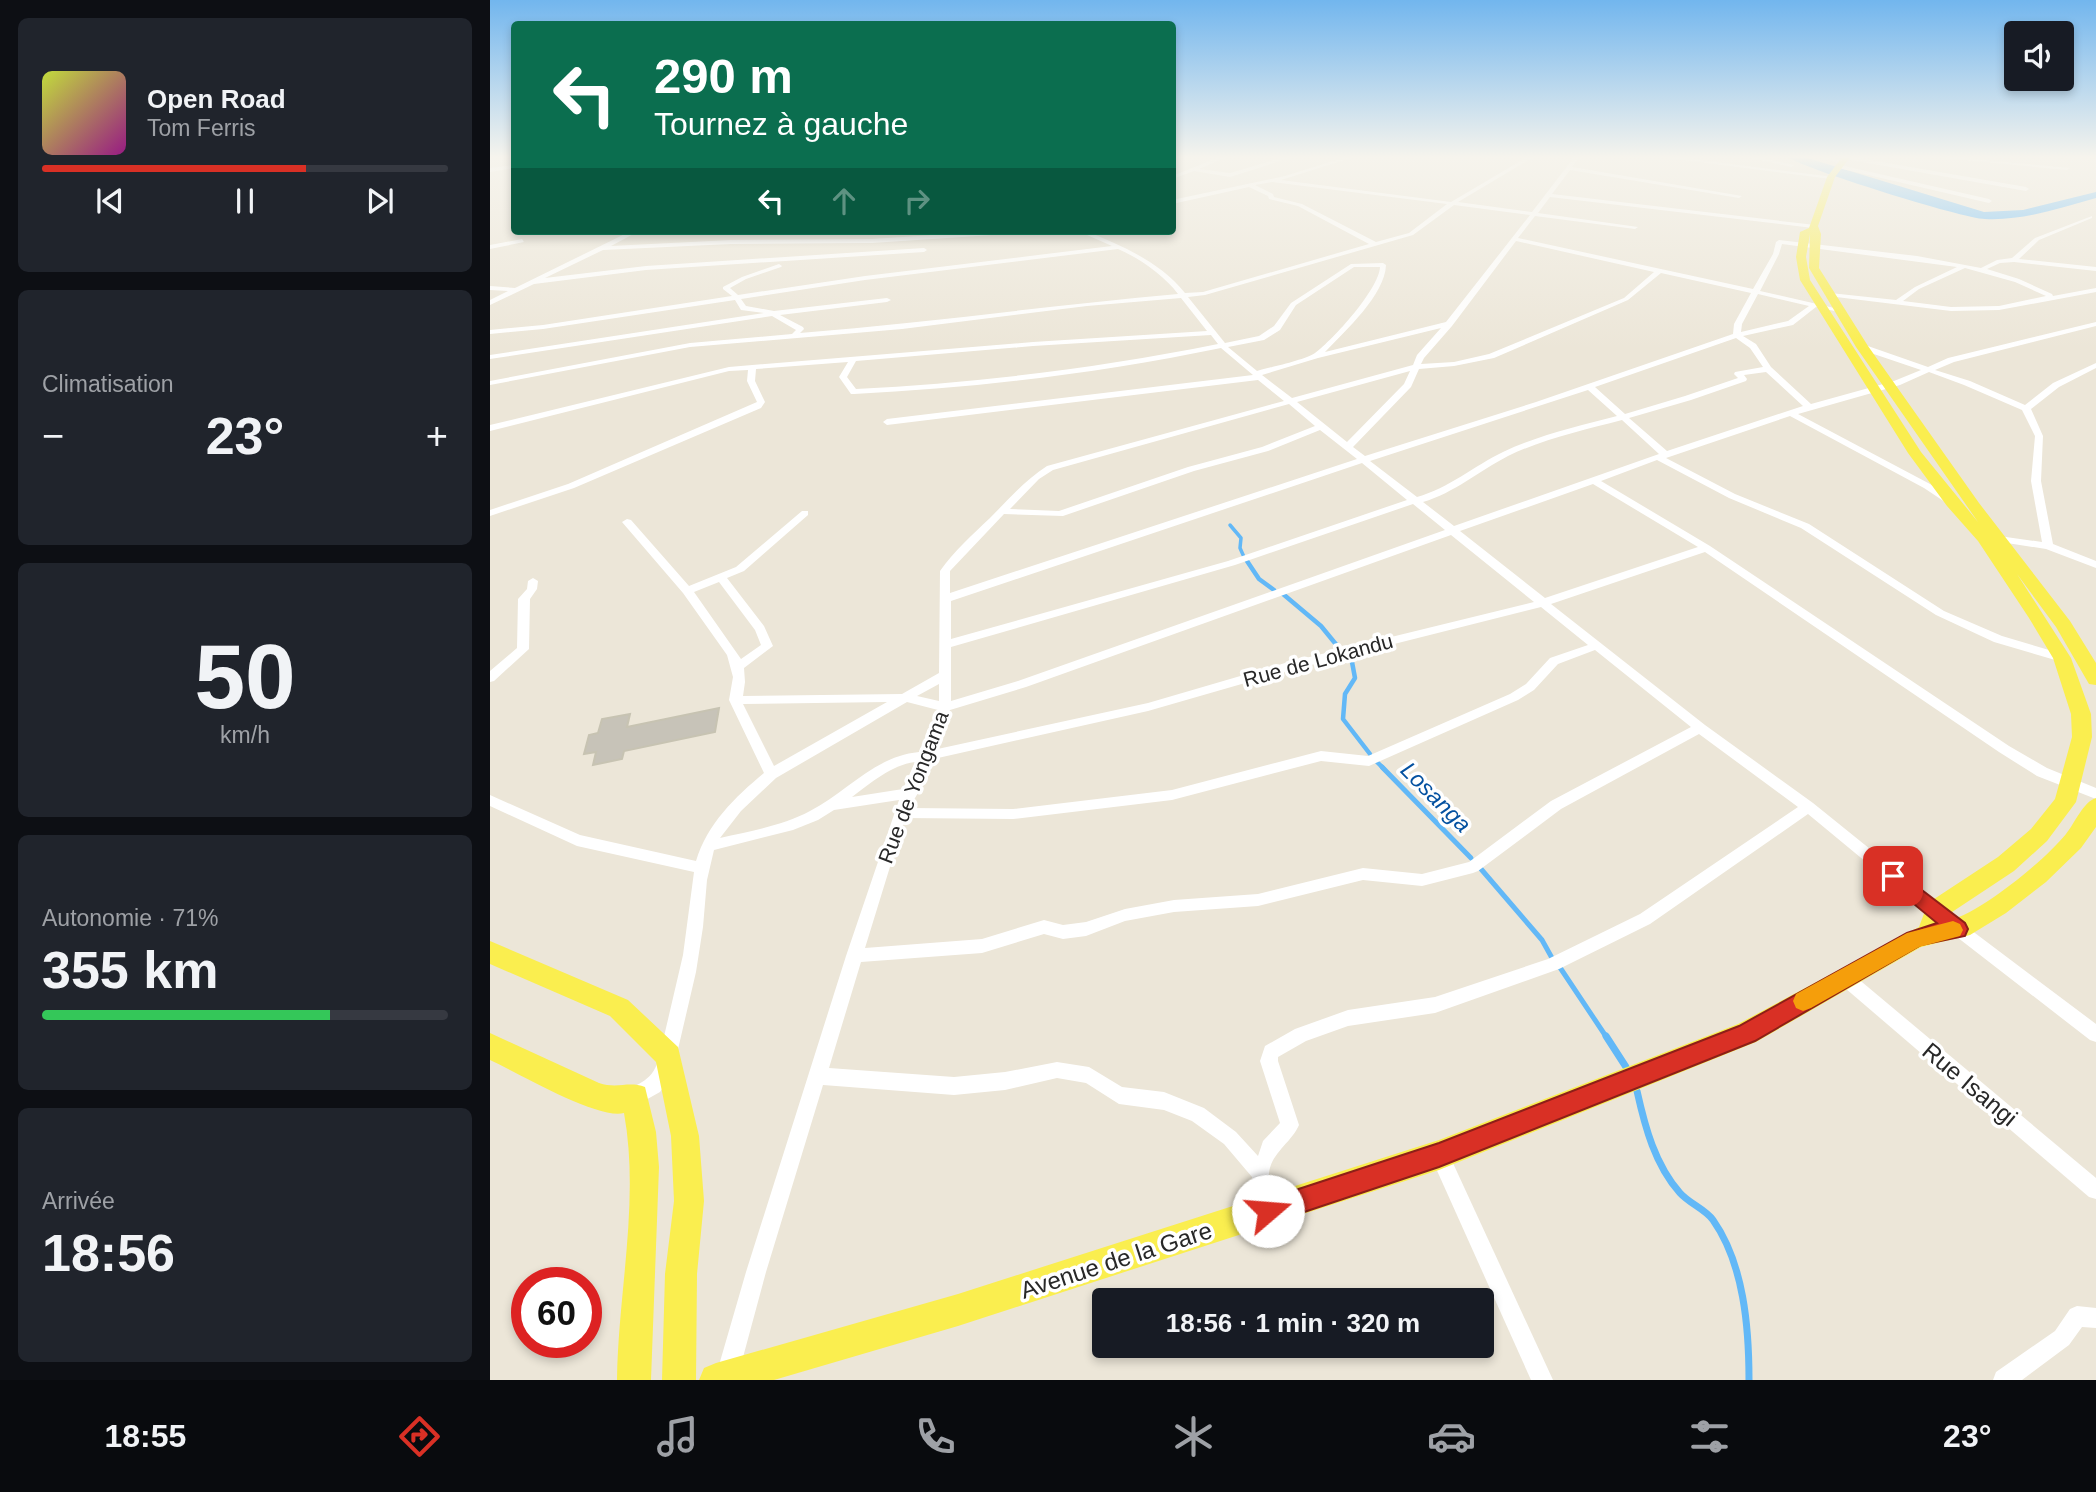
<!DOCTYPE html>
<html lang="fr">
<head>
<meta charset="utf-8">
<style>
  :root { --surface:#171b24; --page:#20242c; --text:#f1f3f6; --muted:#9ea1a6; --line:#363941; --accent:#d93025 }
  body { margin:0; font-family:Helvetica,sans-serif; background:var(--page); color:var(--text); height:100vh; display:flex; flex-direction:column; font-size:26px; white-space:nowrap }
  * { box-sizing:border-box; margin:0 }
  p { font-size:23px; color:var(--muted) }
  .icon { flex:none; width:38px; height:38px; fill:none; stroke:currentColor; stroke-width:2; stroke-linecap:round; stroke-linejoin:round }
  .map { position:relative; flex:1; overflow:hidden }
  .panel { display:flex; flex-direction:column; gap:18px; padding:18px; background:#0d0f14; width:490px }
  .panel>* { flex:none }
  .banner { position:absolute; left:21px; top:21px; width:665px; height:214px; border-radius:7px; box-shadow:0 4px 10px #0003; background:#0b6e4f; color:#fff; overflow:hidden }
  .fabs { position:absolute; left:1514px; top:21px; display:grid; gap:14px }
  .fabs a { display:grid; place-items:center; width:70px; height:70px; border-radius:7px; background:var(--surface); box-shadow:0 4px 10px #0003; font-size:35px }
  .speed { position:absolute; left:21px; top:1267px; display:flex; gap:14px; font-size:35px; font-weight:700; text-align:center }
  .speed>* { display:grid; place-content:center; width:91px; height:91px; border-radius:50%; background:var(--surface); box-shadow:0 4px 10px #0003; line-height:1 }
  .speed .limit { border:10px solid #d22; background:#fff; color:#111 }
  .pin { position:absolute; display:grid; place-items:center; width:60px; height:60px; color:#fff; margin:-30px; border-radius:14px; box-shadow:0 4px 10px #0006 }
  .me { position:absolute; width:77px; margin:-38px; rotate:72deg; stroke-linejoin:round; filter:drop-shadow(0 0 5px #0008) }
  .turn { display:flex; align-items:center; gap:24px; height:147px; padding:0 28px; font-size:32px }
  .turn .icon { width:91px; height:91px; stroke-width:2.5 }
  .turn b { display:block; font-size:49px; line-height:60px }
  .lanes { display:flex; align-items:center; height:66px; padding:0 28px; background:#0003; justify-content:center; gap:35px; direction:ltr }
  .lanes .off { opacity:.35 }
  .big { font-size:52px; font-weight:700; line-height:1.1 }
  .panel .tile { flex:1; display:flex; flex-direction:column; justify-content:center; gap:10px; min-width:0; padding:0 24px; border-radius:10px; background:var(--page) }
  .panel .dial { align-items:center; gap:0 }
  .dial b { font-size:91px; line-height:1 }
  .song { display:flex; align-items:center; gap:21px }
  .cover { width:84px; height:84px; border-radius:10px; background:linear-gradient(135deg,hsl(70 70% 55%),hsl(310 70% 35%)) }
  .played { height:7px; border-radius:4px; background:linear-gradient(90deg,var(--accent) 65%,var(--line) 65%) }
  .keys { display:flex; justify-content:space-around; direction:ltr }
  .heat { display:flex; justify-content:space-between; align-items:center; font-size:38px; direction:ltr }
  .charge { height:10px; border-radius:5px; background:linear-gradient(90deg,#34c759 71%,var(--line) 0) }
  .trip { position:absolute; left:602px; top:1288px; width:402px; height:70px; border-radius:7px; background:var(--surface); box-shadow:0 4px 10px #0003; font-weight:700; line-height:70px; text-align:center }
  .tab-bar { display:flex; height:112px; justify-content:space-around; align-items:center; background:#090b0e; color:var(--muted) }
  .tab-bar .icon { width:49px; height:49px }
  .tab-bar .on { color:var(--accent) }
  .tab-bar b { font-size:32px; color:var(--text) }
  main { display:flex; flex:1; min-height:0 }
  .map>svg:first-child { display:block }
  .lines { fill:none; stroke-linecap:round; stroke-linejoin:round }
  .stream-far3 { stroke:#62b8f7; stroke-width:3.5 }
  .stream-far2 { stroke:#62b8f7; stroke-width:4.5 }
  .stream-far1 { stroke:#62b8f7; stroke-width:5 }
  .stream { stroke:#62b8f7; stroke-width:7 }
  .river { fill:#62b8f7; fill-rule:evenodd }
  .building { fill:#c7c3b8; stroke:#c7c3b2; stroke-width:2 }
  .street { fill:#fff; fill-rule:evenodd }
  .primary { fill:#faee4f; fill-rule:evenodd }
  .route { fill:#d93025; stroke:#8d1f18; stroke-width:2 }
  .slow { fill:#f59e0b }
  .labels { text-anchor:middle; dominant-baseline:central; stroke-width:7; stroke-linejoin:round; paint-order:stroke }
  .street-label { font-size:21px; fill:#282828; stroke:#fff }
  .water-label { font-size:23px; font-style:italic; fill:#0451a0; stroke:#fff }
  .near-street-label { font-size:24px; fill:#282828; stroke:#fff }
</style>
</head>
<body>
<main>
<section class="panel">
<div class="tile">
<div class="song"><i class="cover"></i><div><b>Open Road</b><p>Tom Ferris</p></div></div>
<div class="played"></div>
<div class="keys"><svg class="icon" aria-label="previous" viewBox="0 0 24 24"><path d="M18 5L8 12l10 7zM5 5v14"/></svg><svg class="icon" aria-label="pause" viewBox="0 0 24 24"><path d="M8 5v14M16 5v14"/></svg><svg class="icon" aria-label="next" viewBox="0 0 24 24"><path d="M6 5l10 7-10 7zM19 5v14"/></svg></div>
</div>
<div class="tile"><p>Climatisation</p>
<div class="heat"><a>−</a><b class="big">23°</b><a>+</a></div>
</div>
<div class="tile dial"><b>50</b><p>km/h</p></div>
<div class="tile"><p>Autonomie · 71%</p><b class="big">355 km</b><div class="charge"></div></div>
<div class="tile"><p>Arrivée</p><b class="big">18:56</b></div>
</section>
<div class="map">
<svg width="1606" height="1380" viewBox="0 0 1606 1380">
  <rect width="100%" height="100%" fill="#ece6d8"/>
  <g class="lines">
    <polyline class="stream-far3" points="740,525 751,538 750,548 754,557"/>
    <g class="stream-far2">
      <polyline points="757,561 769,579 784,590"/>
      <polyline points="793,594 831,626 849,648"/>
      <polyline points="853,654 862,662 865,678 855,694 853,719 880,754"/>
      <polyline points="886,761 894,769"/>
    </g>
    <g class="stream-far1">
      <polyline points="892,767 981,858"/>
      <polyline points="991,869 1052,940 1062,958"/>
      <polyline points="1069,966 1117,1038"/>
    </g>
    <g class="stream">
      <polyline points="1116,1036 1136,1067"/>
      <path d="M 1147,1091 C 1155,1127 1165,1165 1190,1193 C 1200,1204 1215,1209 1223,1220 C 1254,1264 1259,1328 1259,1380"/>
    </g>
    <path class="river" d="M 1296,156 L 1311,156 L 1494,212 L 1533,210 L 1606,192 L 1606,198 C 1570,208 1533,221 1495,219 C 1474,219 1311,168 1296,156 Z"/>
  </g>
  <polygon class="building" points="229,708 225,732 134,751 132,759 103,765 106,752 94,754 99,735 108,733 112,719 140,714 137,727"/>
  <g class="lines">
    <g class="street">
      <polygon points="732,156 739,156 709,169 740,173 798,156 806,156 740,177 704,171 682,179 682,176"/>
      <path d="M 859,156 L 867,156 L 791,180 L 961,202 L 1039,156 L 1045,156 L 968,202 L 1042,212 L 1085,156 L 1090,156 L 1082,167 L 1252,196 L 1249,198 L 1080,170 L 1062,194 L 1325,225 L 1323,228 L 1060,197 L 1048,213 L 1148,227 L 1145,229 L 1045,216 L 1028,238 L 1263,289 L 1283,254 L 1286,242 L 1289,240 L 1427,256 L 1491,268 L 1507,260 L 1522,258 L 1545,238 L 1602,216 L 1602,218 L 1549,240 L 1529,259 L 1606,267 L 1606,271 L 1524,262 L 1510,263 L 1497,269 L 1529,279 L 1562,294 L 1563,296 L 1606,288 L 1606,292 L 1509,310 L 1461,311 L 1338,296 L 1338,294 L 1340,293 L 1406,300 L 1425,287 L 1467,267 L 1292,244 L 1289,254 L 1270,291 L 1353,310 L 1349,312 L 1326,307 L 1303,325 L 1253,336 L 1266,344 L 1281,367 L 1321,404 L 1404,381 L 1431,370 L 1369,349 L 1369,345 L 1375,345 L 1438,367 L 1458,358 L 1606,322 L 1606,326 L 1464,362 L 1445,370 L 1480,381 L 1535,405 L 1563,383 L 1606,363 L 1606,368 L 1569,387 L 1541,409 L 1553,436 L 1551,481 L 1563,544 L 1606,561 L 1606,568 L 1556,549 L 1498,540 L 1498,536 L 1502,535 L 1552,542 L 1541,481 L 1545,436 L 1532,410 L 1474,385 L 1439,372 L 1410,385 L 1308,414 L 1440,484 L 1464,500 L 1464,504 L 1458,504 L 1434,488 L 1300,416 L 1176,458 L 1245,494 L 1319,524 L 1454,611 L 1512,636 L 1576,655 L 1578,658 L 1576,661 L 1572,662 L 1504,642 L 1446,615 L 1311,528 L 1239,498 L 1167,460 L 1111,481 L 1220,546 L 1519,746 L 1557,768 L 1606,788 L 1606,799 L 1547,776 L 1509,752 L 1215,552 L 1061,604 L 1215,725 L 1323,803 L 1473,924 L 1606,1024 L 1606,1042 L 1600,1040 L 1463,934 L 1318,814 L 1160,924 L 1069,969 L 945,1013 L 858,1026 L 816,1041 L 788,1057 L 788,1061 L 809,1125 C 802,1142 781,1153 779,1173 C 778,1189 791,1203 785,1218 L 778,1221 L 771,1218 L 762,1177 L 734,1144 L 702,1121 L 674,1110 L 629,1104 L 596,1083 L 567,1078 L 515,1090 L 464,1095 L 333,1085 L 276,1272 L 249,1372 L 245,1380 L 230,1380 L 227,1372 L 256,1272 L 356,956 L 409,800 L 344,810 L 328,820 L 303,830 L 224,850 L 217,880 L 213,927 L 206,972 L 182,1075 L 170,1092 L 145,1106 L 139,1103 L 136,1097 C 143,1080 161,1087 169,1058 L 193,955 L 204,872 L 87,846 L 0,806 L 0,795 L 90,835 L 206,861 C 217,824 245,797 274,773 L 239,700 L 243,677 L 237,655 L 193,593 L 132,522 L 137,519 L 141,520 L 199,586 L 246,567 L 312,511 L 318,511 L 318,515 L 254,571 L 237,578 L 274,626 L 283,646 L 254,668 L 255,682 L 253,696 L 412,694 L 449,673 L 450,571 C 464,551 482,535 500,518 C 517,501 535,480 557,466 L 794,401 L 768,380 L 397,425 L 393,422 L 397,419 L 763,375 L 731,348 C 610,373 487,388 364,394 L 361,394 L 349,377 L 358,362 L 266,369 L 265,381 L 275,402 L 271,408 L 84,488 L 0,516 L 0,510 L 78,484 L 267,402 L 257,381 L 258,370 L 239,371 L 0,431 L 0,425 L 239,367 L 543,342 L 717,331 L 691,298 L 597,306 L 412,329 L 200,347 L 0,385 L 0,381 L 200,343 L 302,334 L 306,330 L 282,316 L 0,359 L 0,355 L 274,313 L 251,310 L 245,300 L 53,329 L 0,334 L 0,330 L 53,325 L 242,296 L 233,289 L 233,287 L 252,277 L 289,264 L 292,266 L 291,267 L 256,279 L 240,288 L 248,295 L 375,276 L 622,246 L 588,231 L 596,231 C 633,246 670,262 695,293 L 713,292 L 879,244 L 808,206 L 779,199 L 778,196 L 759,187 L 682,204 L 682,200 L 795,176 ZM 782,182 L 957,204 L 919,233 L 886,242 L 812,204 L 784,197 L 783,194 L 765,185 ZM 964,205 L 1040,215 L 956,322 L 835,352 C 855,331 895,295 896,265 L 893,263 L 861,264 L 801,303 L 784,326 L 769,336 L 735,343 L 698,297 L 715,295 L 923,235 ZM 1026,241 L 1164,272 L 1134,298 L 999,354 L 964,362 L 931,364 L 934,358 L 962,326 ZM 628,249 C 649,258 674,275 688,294 C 562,305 437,323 310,333 L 314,329 L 313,327 L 290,315 L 397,302 L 401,300 L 397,298 L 284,311 L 256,306 L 251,299 L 375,280 ZM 864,267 L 890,267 C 889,289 843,340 825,353 C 815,360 781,367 767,371 L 738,347 L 774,340 L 790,330 L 806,305 ZM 1475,268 L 1525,282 L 1556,296 L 1509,306 L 1461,307 L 1413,301 L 1429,289 ZM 1171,273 L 1261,293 L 1244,324 L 1243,334 L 1046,402 L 875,456 L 863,447 L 921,387 L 929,369 L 964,366 L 1004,358 L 1138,300 ZM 1268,294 L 1319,306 L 1298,321 L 1251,332 L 1252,324 ZM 951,328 L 927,355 L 923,365 L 802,398 L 772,375 L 828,358 ZM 721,335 L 728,344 C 608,368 488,383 366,389 L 357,377 L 366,361 L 543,346 ZM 1246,338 L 1260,348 L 1273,367 L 1245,372 L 1244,374 L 1248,378 L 1195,396 L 1135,414 L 1105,387 ZM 920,371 L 914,384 L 857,442 L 807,402 ZM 1276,372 L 1313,406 L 1177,451 L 1139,418 L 1201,400 L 1256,381 L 1257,379 L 1254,375 ZM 1098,390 L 1127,416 C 1089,426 1049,435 1013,452 C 984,466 959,488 927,497 L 880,461 ZM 799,404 L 825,426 L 772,447 L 698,467 L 569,511 L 520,509 L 549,479 L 563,470 ZM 1132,420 L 1169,454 L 964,526 L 933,502 C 964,493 989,471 1018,456 C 1053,439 1094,430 1132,420 ZM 830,430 L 867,459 L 460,593 L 460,571 L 514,514 L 573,516 L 704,471 L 778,451 ZM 872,463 L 917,500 L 738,561 L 461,639 L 461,601 ZM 1103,484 L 1208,547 L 1055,598 L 970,531 ZM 923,504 L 955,530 L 528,681 L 461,701 L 461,647 L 745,565 ZM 961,535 L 1044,602 L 795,663 L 658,703 L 443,750 L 460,710 L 536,687 ZM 229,582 L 265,630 L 271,645 L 251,659 L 204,592 ZM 1051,607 L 1098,645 L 1060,658 L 1036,684 L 1020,694 L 878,756 L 831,751 L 682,790 L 523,809 L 419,808 L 428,793 L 426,790 L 439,760 L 658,711 L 797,671 ZM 1105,650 L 1201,727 L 1061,801 L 979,862 L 932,874 L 873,868 L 768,894 L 684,900 L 635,909 L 596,922 L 573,925 L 554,920 L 492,939 L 375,948 L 415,818 L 523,819 L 682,800 L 831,761 L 879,766 L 1028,700 L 1044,690 L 1068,664 ZM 449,684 L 449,701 L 427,696 ZM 397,702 L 284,766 L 253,704 ZM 417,702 L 448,710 L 429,752 C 385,756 357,792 320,811 C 292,826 260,831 230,838 L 251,811 L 286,778 ZM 1209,734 L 1308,807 L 1150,914 L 1058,959 L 945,997 L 858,1010 L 805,1029 L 775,1046 L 770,1061 L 790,1123 L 773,1141 L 768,1156 L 746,1132 L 714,1108 L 674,1092 L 632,1087 L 599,1067 L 567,1062 L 515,1072 L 464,1077 L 339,1068 L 371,962 L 492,953 L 554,934 L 573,939 L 596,936 L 635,921 L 684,912 L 768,906 L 873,880 L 932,886 L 983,873 L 988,871 L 1071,809 ZM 425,762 L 413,789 L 362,797 C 381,783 401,765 425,762 Z"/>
      <polygon points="1053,156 1066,156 1063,158"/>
      <polygon points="1163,156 1178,156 1344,177 1341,179"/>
      <polygon points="1253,156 1263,156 1304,165 1301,167"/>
      <polygon points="1327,156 1335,156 1356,163 1351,164"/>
      <polygon points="1357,156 1536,187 1539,189 1536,191 1355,159"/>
      <polygon points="1431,156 1452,156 1580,168 1577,170"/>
      <polygon points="24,165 24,168 0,172 0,168"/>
      <polygon points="1350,165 1499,199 1502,201 1499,203 1348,168"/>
      <polygon points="141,231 149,231 121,246 241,240 382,239 505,231 535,231 532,233 382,243 241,244 113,250 55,278 156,266 434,248 437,250 434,252 156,270 44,284 0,305 0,300 18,291 0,290 0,286 25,288"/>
      <polygon points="32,239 34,242 0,249 0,245"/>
      <polygon points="43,578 48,581 47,589 40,599 39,649 4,681 0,682 0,671 27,648 28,599 37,589 38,581"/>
      <polygon points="1354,970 1360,972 1606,1178 1606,1199 1599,1197 1348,982 1346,977 1348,972"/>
      <polygon points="949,1146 956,1148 1063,1380 1041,1380 940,1155 942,1148"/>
      <polygon points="1587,1306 1606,1308 1606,1328 1592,1327 1579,1345 1532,1380 1503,1380 1506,1372 1565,1331 1580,1309"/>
    </g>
    <g class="primary">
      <path d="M 1353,156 L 1361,156 L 1345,177 L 1328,226 L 1331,234 L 1329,268 L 1378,346 L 1489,503 L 1580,621 L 1606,663 L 1606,685 L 1599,684 L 1566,627 L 1527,574 L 1581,658 L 1601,714 L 1602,737 L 1586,802 L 1557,841 L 1524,871 L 1456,916 L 1454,922 C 1488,916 1554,861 1576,834 C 1585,823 1593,802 1606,798 L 1606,827 L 1591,848 L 1556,882 L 1516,913 L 1480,935 L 1431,947 L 1266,1042 L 949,1170 L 468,1326 L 284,1380 L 209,1380 L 214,1368 L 226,1363 L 468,1294 L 949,1140 L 1248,1024 L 1429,927 L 1438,903 L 1508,857 L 1541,829 L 1565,799 L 1582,737 L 1581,714 L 1563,658 L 1539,618 L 1488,541 L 1457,506 L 1418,453 L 1310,280 L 1306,257 L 1310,232 L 1319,228 L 1337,177 ZM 1320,234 L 1319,268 L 1366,347 L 1488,522 L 1431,452 L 1320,280 L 1316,257 Z"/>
      <polygon points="0,941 138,1000 188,1047 209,1136 214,1201 207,1274 206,1380 172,1380 175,1274 184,1201 181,1136 166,1062 120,1016 0,964"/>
      <path d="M 0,1033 L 109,1083 C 127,1089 139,1081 155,1087 L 166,1132 L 169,1167 L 161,1380 L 127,1380 C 128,1292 150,1201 134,1113 C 108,1120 28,1073 0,1060 Z"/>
    </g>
  </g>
  <linearGradient id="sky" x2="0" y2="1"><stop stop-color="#72b6ee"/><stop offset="0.45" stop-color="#f6f4ed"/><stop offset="1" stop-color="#f6f4ed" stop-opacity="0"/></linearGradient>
  <rect width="1606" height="349" fill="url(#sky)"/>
  <polygon class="route" points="1403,868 1475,923 1478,929 1475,936 1431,945 1265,1041 1220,1059 949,1167 778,1224 769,1220 766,1211 769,1202 949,1143 1249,1026 1417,933 1447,923 1396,881 1394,876 1396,870"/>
  <polygon class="slow" points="1463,921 1470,924 1473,930 1470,936 1429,947 1321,1008 1313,1011 1306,1008 1303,1001 1306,994 1417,933"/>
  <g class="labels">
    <g class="street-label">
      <text transform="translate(828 660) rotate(-15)">Rue de Lokandu</text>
      <text transform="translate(423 787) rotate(-69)">Rue de Yongama</text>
    </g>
    <g class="water-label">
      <text transform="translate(946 797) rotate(45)">Losanga</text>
    </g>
    <g class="near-street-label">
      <text transform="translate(1480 1084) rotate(40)">Rue Isangi</text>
      <text transform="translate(626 1260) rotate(-18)">Avenue de la Gare</text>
    </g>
  </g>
</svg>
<div class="fabs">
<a><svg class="icon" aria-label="sound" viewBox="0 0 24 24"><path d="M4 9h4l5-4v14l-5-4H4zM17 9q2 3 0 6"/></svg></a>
</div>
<div class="speed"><div class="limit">60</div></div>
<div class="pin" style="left:1403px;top:876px;background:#d93025"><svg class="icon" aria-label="arrive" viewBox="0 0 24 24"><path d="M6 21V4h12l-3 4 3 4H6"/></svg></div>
<svg class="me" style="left:778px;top:1211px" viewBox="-20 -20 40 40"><circle r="19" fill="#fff"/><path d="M0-13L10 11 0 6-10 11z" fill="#d93025"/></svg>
<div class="trip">18:56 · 1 min · 320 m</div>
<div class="banner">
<div class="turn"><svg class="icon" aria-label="left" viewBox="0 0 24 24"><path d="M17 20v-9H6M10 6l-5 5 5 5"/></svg><div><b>290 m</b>Tournez à gauche</div></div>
<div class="lanes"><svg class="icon" aria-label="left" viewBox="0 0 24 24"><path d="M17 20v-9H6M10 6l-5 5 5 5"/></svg><svg class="icon off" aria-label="ahead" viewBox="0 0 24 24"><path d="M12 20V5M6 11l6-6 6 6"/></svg><svg class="icon off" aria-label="right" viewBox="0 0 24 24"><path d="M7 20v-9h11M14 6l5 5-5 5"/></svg></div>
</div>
</div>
</main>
<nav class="tab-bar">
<b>18:55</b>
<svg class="icon on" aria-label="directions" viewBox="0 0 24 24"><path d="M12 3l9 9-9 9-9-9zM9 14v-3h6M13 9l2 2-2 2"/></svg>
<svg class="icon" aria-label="music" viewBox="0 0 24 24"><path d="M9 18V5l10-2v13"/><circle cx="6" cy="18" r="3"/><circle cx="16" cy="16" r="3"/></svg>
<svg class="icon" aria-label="phone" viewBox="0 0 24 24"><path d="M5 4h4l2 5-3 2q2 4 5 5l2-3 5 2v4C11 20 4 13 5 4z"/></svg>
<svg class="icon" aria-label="climate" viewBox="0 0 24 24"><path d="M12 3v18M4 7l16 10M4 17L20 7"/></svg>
<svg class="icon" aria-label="car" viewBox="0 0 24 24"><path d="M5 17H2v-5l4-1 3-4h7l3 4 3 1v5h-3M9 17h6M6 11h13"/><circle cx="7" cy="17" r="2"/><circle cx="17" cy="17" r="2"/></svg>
<svg class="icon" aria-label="filters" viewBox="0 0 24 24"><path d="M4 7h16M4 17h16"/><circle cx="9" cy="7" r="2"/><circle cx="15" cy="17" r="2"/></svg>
<b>23°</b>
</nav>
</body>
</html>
